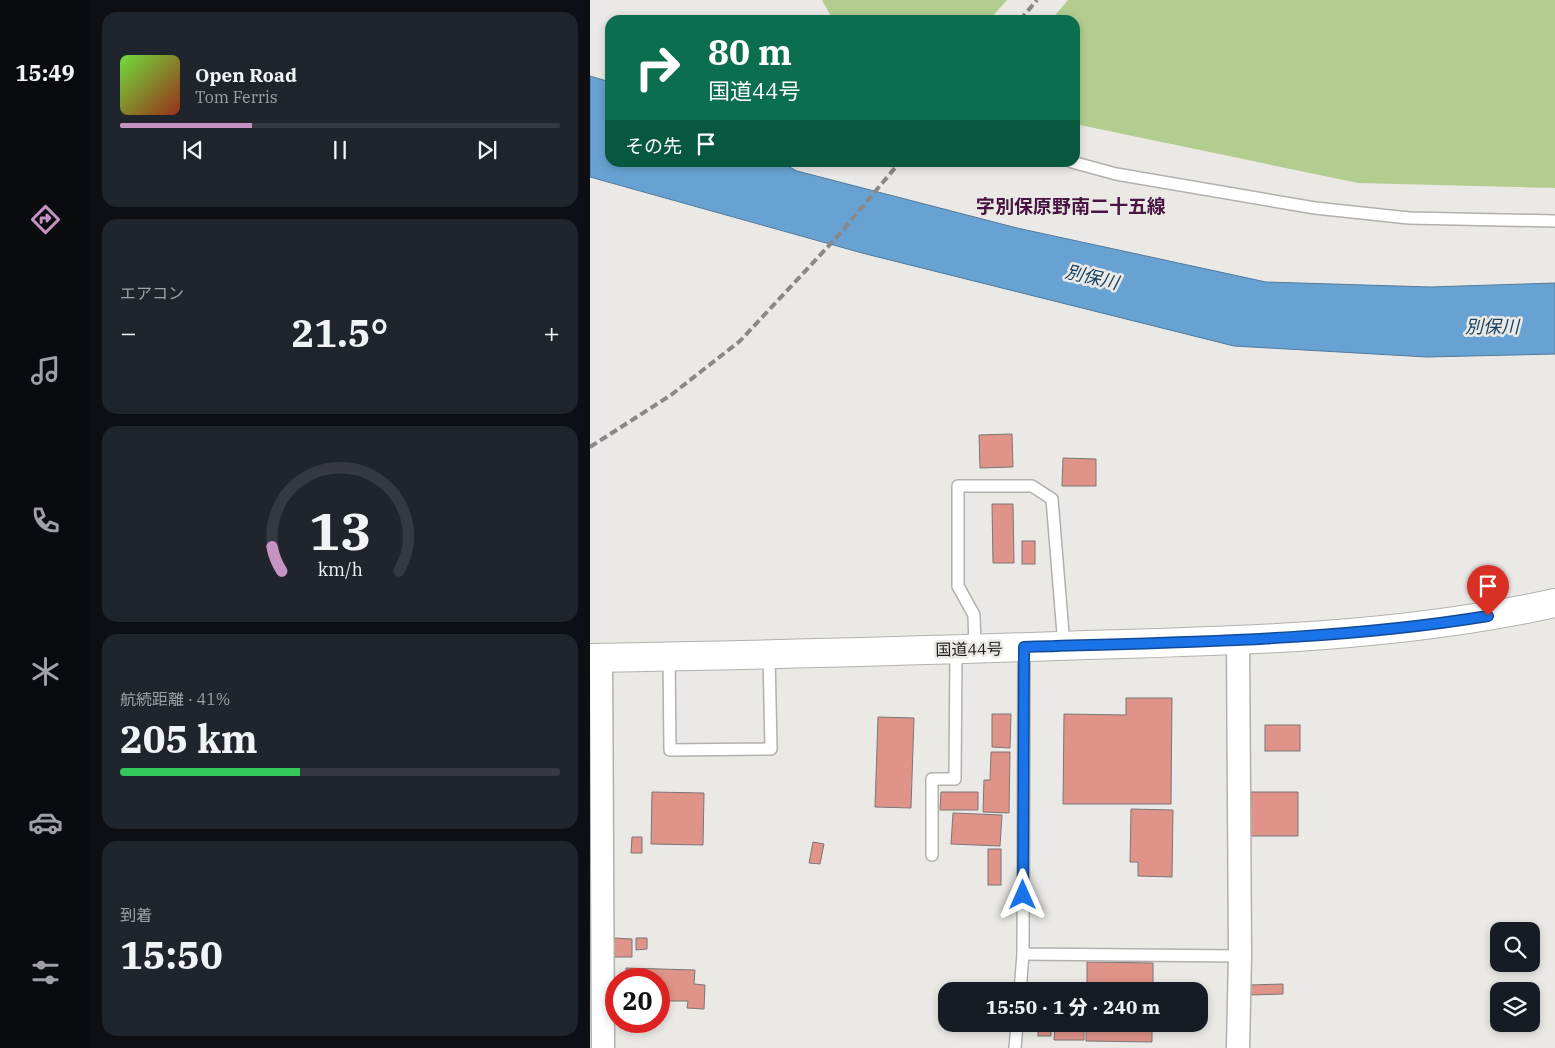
<!DOCTYPE html>
<html lang="ja">
<head>
<meta charset="utf-8">
<style>
  :root { --surface:#171b24; --page:#20242c; --text:#f1f3f6; --muted:#9ea1a6; --line:#363941; --accent:#c594c2 }
  body { margin:0; font-family:"IBM Plex Serif","Noto Sans JP",serif; background:var(--page); color:var(--text); height:100vh; display:flex; flex-direction:column; font-size:19px; white-space:nowrap }
  * { box-sizing:border-box; margin:0 }
  p { font-size:16px; color:var(--muted) }
  .icon { flex:none; width:28px; height:28px; fill:none; stroke:currentColor; stroke-width:2; stroke-linecap:round; stroke-linejoin:round }
  .map { position:relative; flex:1; overflow:hidden }
  .drawer { display:flex; flex-direction:column; gap:12px; padding:12px; background:#0d0f14; width:500px }
  .drawer>* { flex:none }
  .banner { position:absolute; left:15px; top:15px; width:475px; height:152px; border-radius:15px; box-shadow:0 2px 8px #0003; background:#0b6e4f; color:#fff; overflow:hidden }
  .fabs { position:absolute; left:900px; top:922px; display:grid; gap:10px }
  .fabs a { display:grid; place-items:center; width:50px; height:50px; border-radius:10px; background:var(--surface); box-shadow:0 2px 8px #0003; font-size:25px }
  .speed { position:absolute; left:15px; top:968px; display:flex; gap:10px; font-size:25px; font-weight:700; text-align:center }
  .speed>* { display:grid; place-content:center; width:65px; height:65px; border-radius:50%; background:var(--surface); box-shadow:0 2px 8px #0003; line-height:1 }
  .speed .limit { border:8px solid #d22; background:#fff; color:#111 }
  .pin { position:absolute; display:grid; place-items:center; width:42px; height:42px; color:#fff; margin:-51px -21px; border-radius:50% 50% 50% 0; rotate:-45deg; box-shadow:0 0 5px #0007 }
  .pin .icon { rotate:45deg }
  .me { position:absolute; width:55px; margin:-28px; rotate:0deg; stroke-linejoin:round; filter:drop-shadow(0 0 4px #0008) }
  .turn { display:flex; align-items:center; gap:18px; height:105px; padding:0 20px; font-size:22px }
  .turn .icon { width:65px; height:65px; stroke-width:2.5 }
  .turn b { display:block; font-size:35px; line-height:42px }
  .then { display:flex; align-items:center; height:48px; padding:0 20px; background:#0003; gap:10px; font-size:19px }
  .big { font-size:38px; font-weight:800; line-height:1.1 }
  .drawer .widget { flex:1; display:flex; flex-direction:column; justify-content:center; gap:8px; min-width:0; padding:0 18px; border-radius:15px; background:var(--page) }
  .drawer .dial { align-items:center; gap:0 }
  .dial svg { height:130px; overflow:visible; fill:none; stroke:var(--line); stroke-width:7; stroke-linecap:round; text-anchor:middle }
  .dial text { fill:var(--text); stroke:none }
  .song { display:flex; align-items:center; gap:15px }
  .cover { width:60px; height:60px; border-radius:8px; background:linear-gradient(135deg,hsl(100 70% 55%),hsl(10 70% 35%)) }
  .played { height:5px; border-radius:2px; background:linear-gradient(90deg,var(--accent) 30%,var(--line) 30%) }
  .keys { display:flex; justify-content:space-around; direction:ltr }
  .heat { display:flex; justify-content:space-between; align-items:center; font-size:28px; direction:ltr }
  .charge { height:8px; border-radius:4px; background:linear-gradient(90deg,#34c759 41%,var(--line) 0) }
  .trip { position:absolute; left:348px; top:982px; width:270px; height:50px; border-radius:15px; background:var(--surface); box-shadow:0 2px 8px #0003; font-weight:800; line-height:50px; text-align:center }
  main { display:flex; flex:1; min-height:0 }
  .tab-bar { display:flex; flex-direction:column; width:90px; justify-content:space-around; align-items:center; background:#090b0e; color:var(--muted) }
  .tab-bar .icon { width:35px; height:35px }
  .tab-bar .selected { color:var(--accent) }
  .tab-bar b { font-size:22px; color:var(--text) }
  .map>svg:first-child { display:block }
  .green { fill:#b3cd8e }
  .water { fill:#68a2d2; stroke:#517a9b }
  .building { fill:#df9389; stroke:#7a7776 }
  .lines { fill:none; stroke-linecap:round; stroke-linejoin:round }
  .service-casing { stroke:#b2b0ad; stroke-width:14 }
  .minor-casing { stroke:#b2b0ad; stroke-width:25 }
  .trunk-casing { stroke:#b2b0ad; stroke-width:30 }
  .service { stroke:#fff; stroke-width:11 }
  .minor { stroke:#fff; stroke-width:22 }
  .trunk { stroke:#fff; stroke-width:28 }
  .rail { stroke:#898886; stroke-width:4; stroke-dasharray:8 4; stroke-linecap:butt }
  .route-casing { stroke:#114b97; stroke-width:12 }
  .route { stroke:#1a73e8; stroke-width:9 }
  .labels { text-anchor:middle; dominant-baseline:central; stroke-width:5; stroke-linejoin:round; paint-order:stroke }
  .street-label { font-size:16px; fill:#1c1b1a; stroke:#ebe9e6 }
  .water-label { font-size:18px; font-style:italic; fill:#154162; stroke:#ebe9e6 }
  .quarter-label { font-size:19px; font-weight:bold; fill:#481441; stroke:#ebe9e6 }
</style>
</head>
<body>
<main>
<nav class="tab-bar">
<b>15:49</b>
<svg class="icon selected" aria-label="directions" viewBox="0 0 24 24"><path d="M12 3l9 9-9 9-9-9zM9 14v-3h6M13 9l2 2-2 2"/></svg>
<svg class="icon" aria-label="music" viewBox="0 0 24 24"><path d="M9 18V5l10-2v13"/><circle cx="6" cy="18" r="3"/><circle cx="16" cy="16" r="3"/></svg>
<svg class="icon" aria-label="phone" viewBox="0 0 24 24"><path d="M5 4h4l2 5-3 2q2 4 5 5l2-3 5 2v4C11 20 4 13 5 4z"/></svg>
<svg class="icon" aria-label="climate" viewBox="0 0 24 24"><path d="M12 3v18M4 7l16 10M4 17L20 7"/></svg>
<svg class="icon" aria-label="car" viewBox="0 0 24 24"><path d="M5 17H2v-5l4-1 3-4h7l3 4 3 1v5h-3M9 17h6M6 11h13"/><circle cx="7" cy="17" r="2"/><circle cx="17" cy="17" r="2"/></svg>
<svg class="icon" aria-label="filters" viewBox="0 0 24 24"><path d="M4 7h16M4 17h16"/><circle cx="9" cy="7" r="2"/><circle cx="15" cy="17" r="2"/></svg>
</nav>
<section class="drawer">
<div class="widget">
<div class="song"><i class="cover"></i><div><b>Open Road</b><p>Tom Ferris</p></div></div>
<div class="played"></div>
<div class="keys"><svg class="icon" aria-label="previous" viewBox="0 0 24 24"><path d="M18 5L8 12l10 7zM5 5v14"/></svg><svg class="icon" aria-label="pause" viewBox="0 0 24 24"><path d="M8 5v14M16 5v14"/></svg><svg class="icon" aria-label="next" viewBox="0 0 24 24"><path d="M6 5l10 7-10 7zM19 5v14"/></svg></div>
</div>
<div class="widget"><p>エアコン</p>
<div class="heat"><a>−</a><b class="big">21.5°</b><a>+</a></div>
</div>
<div class="widget dial"><svg viewBox="0 0 100 80">
<path d="M14 69A42 42 0 1 1 86 69"/>
<path d="M14 69A42 42 0 0 1 8 54" stroke="#c594c2"/>
<text x="50" y="56" font-size="32" font-weight="700">13</text>
<text x="50" y="72" font-size="11">km/h</text>
</svg></div>
<div class="widget"><p>航続距離 · 41%</p><b class="big">205 km</b><div class="charge"></div></div>
<div class="widget"><p>到着</p><b class="big">15:50</b></div>
</section>
<div class="map">
<svg width="965" height="1048" viewBox="0 0 965 1048">
  <rect width="100%" height="100%" fill="#ebe9e6"/>
  <g class="green">
    <polygon points="232,0 417,0 399,20 243,20"/>
    <polygon points="478,0 965,0 965,188 768,183 485,124 485,20 461,20"/>
  </g>
  <polygon class="water" points="0,76 20,82 20,162 192,163 207,171 427,228 676,282 840,287 965,283 965,354 837,357 644,346 272,253 0,177"/>
  <g class="building">
    <polygon points="422,434 423,467 390,468 389,435"/>
    <polygon points="473,458 506,459 506,486 472,486"/>
    <polygon points="402,504 423,504 424,563 403,563"/>
    <rect x="432" y="541" width="13" height="23"/>
    <polygon points="536,698 582,698 581,804 473,804 474,714 536,715"/>
    <polygon points="402,714 421,714 420,748 402,747"/>
    <polygon points="288,717 324,718 321,808 285,807"/>
    <rect x="675" y="725" width="35" height="26"/>
    <polygon points="401,752 420,752 419,813 393,812 394,780 400,780"/>
    <polygon points="62,792 114,793 113,845 61,844"/>
    <polygon points="351,792 388,792 388,810 350,810"/>
    <polygon points="661,792 708,792 708,836 660,836"/>
    <polygon points="541,809 583,810 582,877 548,876 548,862 540,862"/>
    <polygon points="363,813 412,815 410,846 361,844"/>
    <polygon points="42,837 52,837 52,853 41,853"/>
    <polygon points="223,842 234,844 230,864 219,863"/>
    <rect x="398" y="849" width="13" height="36"/>
    <polygon points="24,938 42,939 42,957 23,957"/>
    <polygon points="46,938 57,938 57,949 46,950"/>
    <polygon points="497,962 563,963 563,991 497,991"/>
    <polygon points="36,968 105,970 104,984 115,985 114,1009 97,1008 98,1001 69,1001 69,979 36,979"/>
    <polygon points="693,984 693,994 660,995 660,985"/>
    <rect x="448" y="1024" width="13" height="12"/>
    <polygon points="465,1024 494,1024 494,1040 464,1040"/>
    <polygon points="496,1024 562,1024 562,1042 496,1041"/>
  </g>
  <g class="lines">
    <defs>
      <g id="service">
        <polyline points="482,162 526,174 725,208 819,218 965,221"/>
        <polyline points="434,647 433,954 650,956"/>
        <polyline points="385,648 384,615 368,586 368,486 442,486 462,499 474,646"/>
        <polyline points="79,656 80,750 181,749 179,654"/>
        <polyline points="342,855 342,779 365,779 366,650"/>
        <polyline points="430,991 433,954"/>
        <polyline points="425,1048 427,1024"/>
      </g>
      <g id="minor">
        <polyline points="11,658 13,1048"/>
        <polyline points="648,1048 650,956 648,641"/>
      </g>
      <path id="trunk" d="M 0,658 C 165,655 331,651 496,645 C 653,641 811,637 965,603"/>
    </defs>
    <use href="#service" class="service-casing"/>
    <use href="#minor" class="minor-casing"/>
    <use href="#trunk" class="trunk-casing"/>
    <use href="#service" class="service"/>
    <use href="#minor" class="minor"/>
    <use href="#trunk" class="trunk"/>
    <g class="rail">
      <polyline points="430,20 447,0"/>
      <polyline points="0,447 81,395 150,341 247,237 310,162"/>
    </g>
  </g>
  <g class="lines">
    <defs>
      <path id="route" d="M 433,895 L 434,647 C 589,642 745,641 898,616"/>
    </defs>
    <use href="#route" class="route-casing"/>
    <use href="#route" class="route"/>
  </g>
  <g class="labels">
    <g class="street-label">
      <text transform="translate(379 649) rotate(-1)">国道44号</text>
    </g>
    <g class="water-label">
      <text transform="translate(502 277) rotate(13)">別保川</text>
      <text x="902" y="326">別保川</text>
    </g>
    <g class="quarter-label">
      <text x="481" y="206">字別保原野南二十五線</text>
    </g>
  </g>
</svg>
<div class="fabs">
<a><svg class="icon" aria-label="search" viewBox="0 0 24 24"><circle cx="10" cy="10" r="6"/><path d="M15 15l6 6"/></svg></a>
<a><svg class="icon" aria-label="layers" viewBox="0 0 24 24"><path d="M12 4l9 5-9 5-9-5zM3 14l9 5 9-5"/></svg></a>
</div>
<div class="speed"><div class="limit">20</div></div>
<div class="pin" style="left:898px;top:616px;background:#d93025"><svg class="icon" aria-label="arrive" viewBox="0 0 24 24"><path d="M6 21V4h12l-3 4 3 4H6"/></svg></div>
<svg class="me" style="left:433px;top:895px" viewBox="-20 -20 40 40"><path d="M0-17L14 15 0 8-14 15z" fill="#1a73e8" stroke="#fff" stroke-width="4"/></svg>
<div class="trip">15:50 · 1 分 · 240 m</div>
<div class="banner">
<div class="turn"><svg class="icon" aria-label="right" viewBox="0 0 24 24"><path d="M7 20v-9h11M14 6l5 5-5 5"/></svg><div><b>80 m</b>国道44号</div></div>
<div class="then">その先<svg class="icon" aria-label="arrive" viewBox="0 0 24 24"><path d="M6 21V4h12l-3 4 3 4H6"/></svg></div>
</div>
</div>
</main>
</body>
</html>
